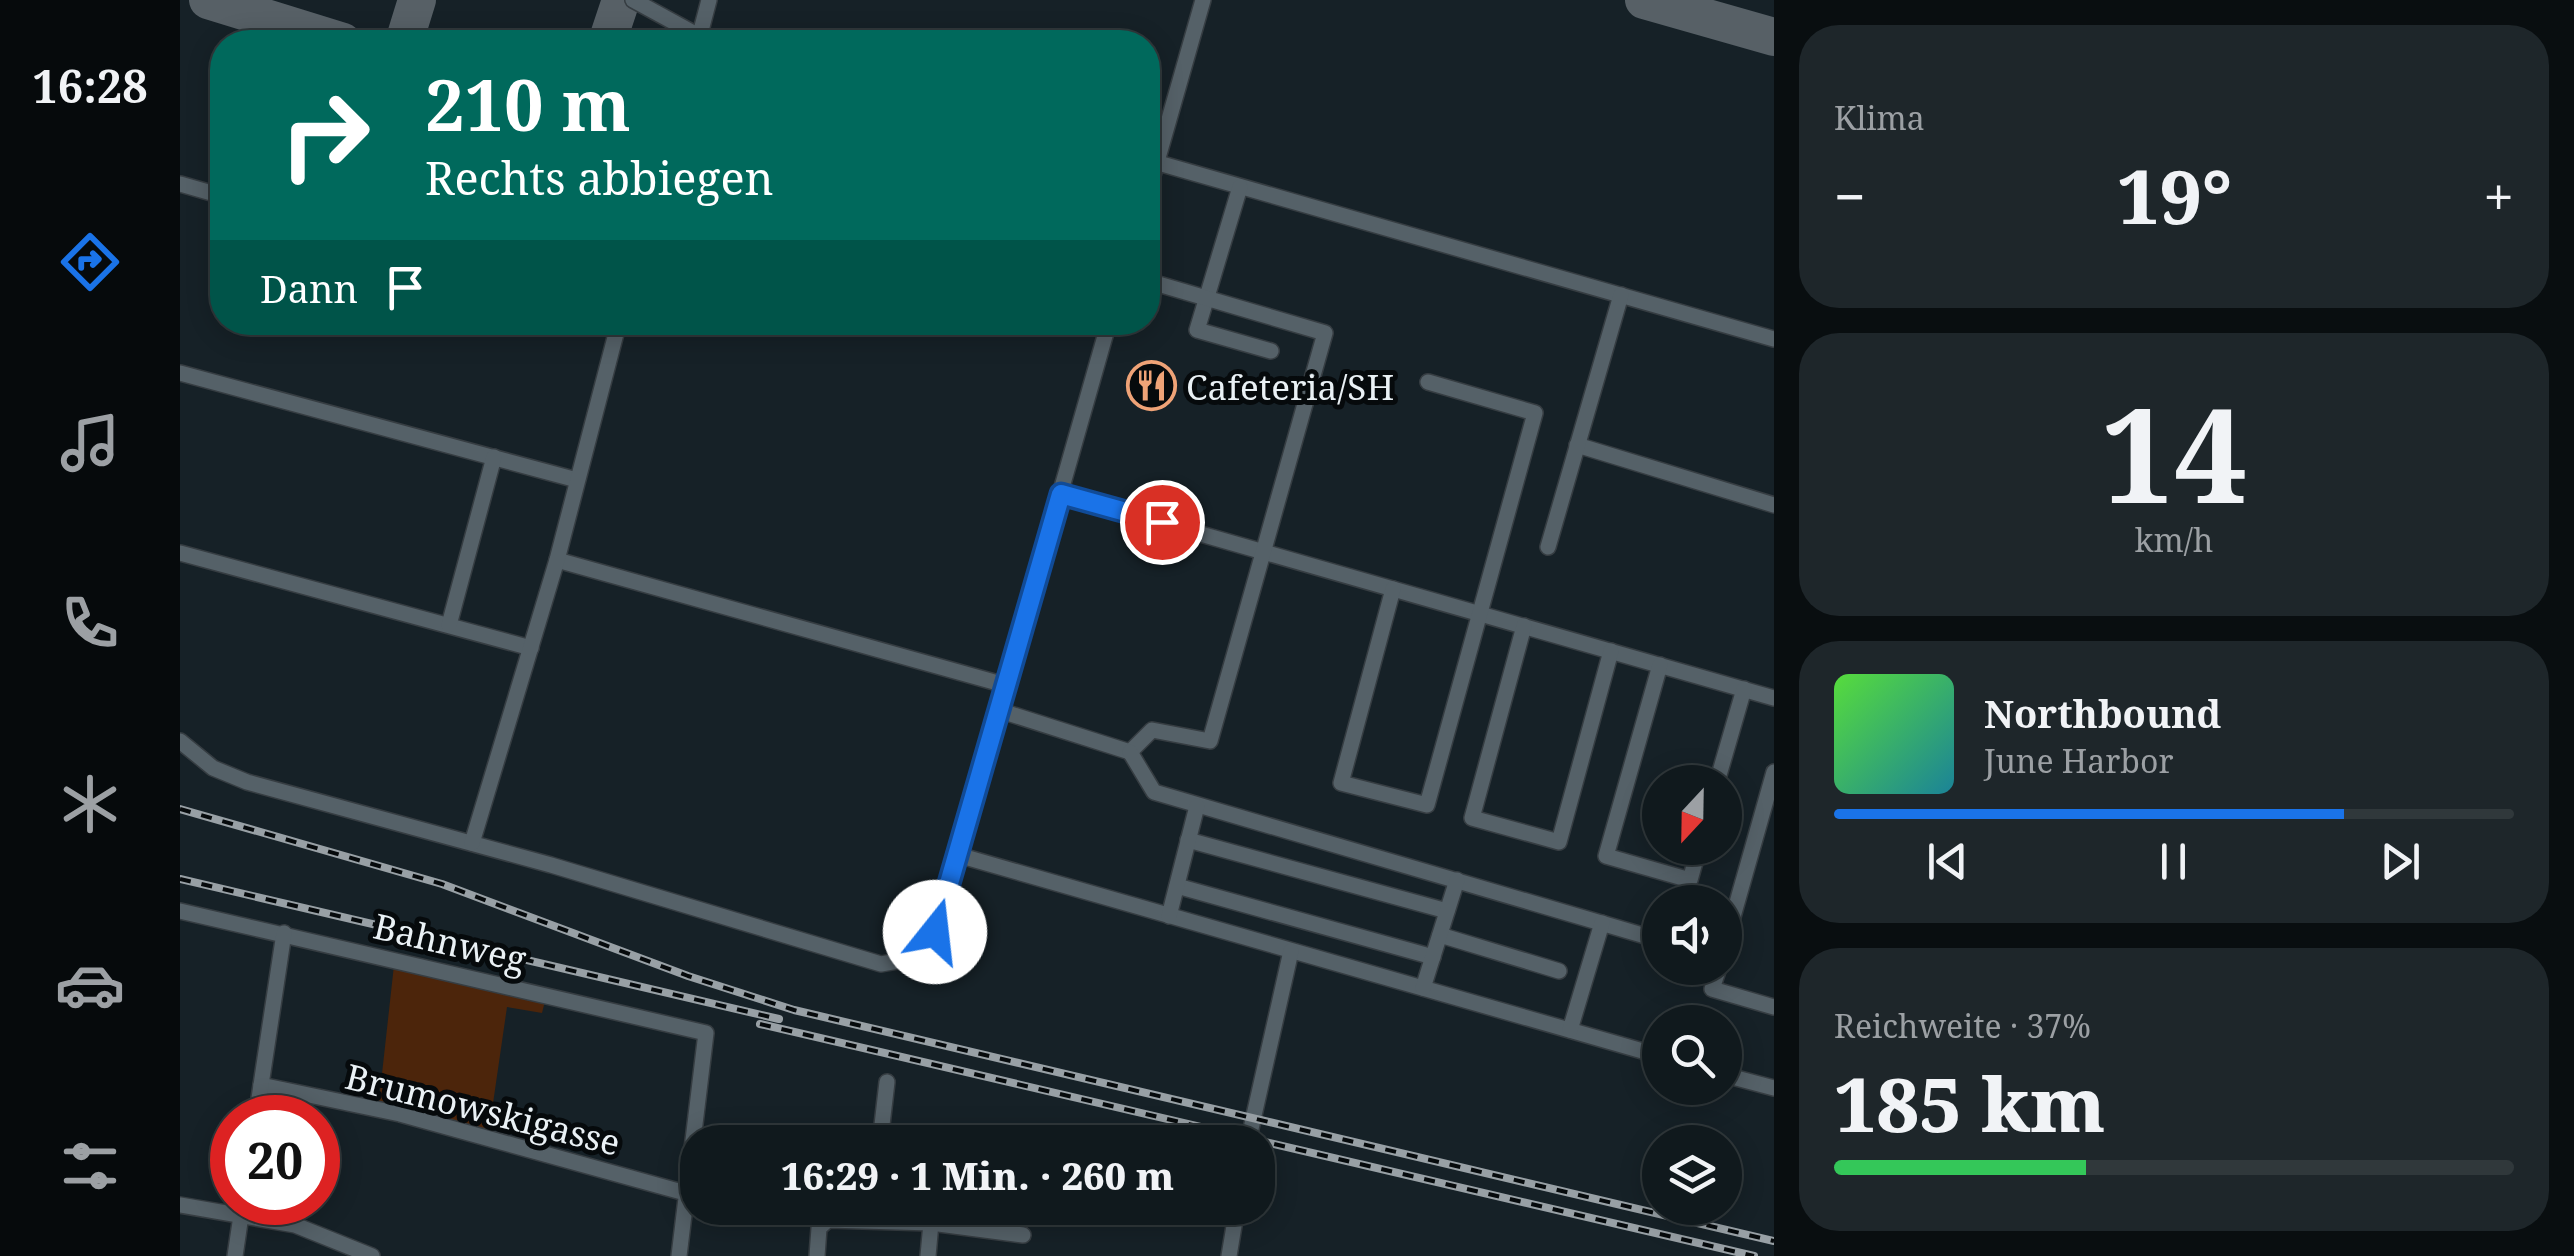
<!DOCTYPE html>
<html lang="de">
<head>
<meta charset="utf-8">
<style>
  :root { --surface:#10191d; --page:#1e262a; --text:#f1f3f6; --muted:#9ca0a4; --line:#30383b; --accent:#1a73e8 }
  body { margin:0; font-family:"Noto Serif",serif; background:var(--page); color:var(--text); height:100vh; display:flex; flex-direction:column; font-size:38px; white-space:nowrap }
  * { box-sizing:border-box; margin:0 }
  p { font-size:32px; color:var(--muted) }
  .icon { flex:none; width:55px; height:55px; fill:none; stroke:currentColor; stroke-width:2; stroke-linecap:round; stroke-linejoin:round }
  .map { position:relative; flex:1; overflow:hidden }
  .sheet { display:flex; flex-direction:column; gap:25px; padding:25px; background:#090e10; width:800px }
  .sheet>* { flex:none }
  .guide { position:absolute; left:30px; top:30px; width:950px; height:305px; border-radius:40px; box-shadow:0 5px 25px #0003,0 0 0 2px var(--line); background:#00695c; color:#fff; overflow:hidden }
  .needle { width:65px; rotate:202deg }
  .tools { position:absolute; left:1462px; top:765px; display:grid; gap:20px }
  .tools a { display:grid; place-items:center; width:100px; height:100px; border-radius:50%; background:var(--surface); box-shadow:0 5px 25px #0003,0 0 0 2px var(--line); font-size:50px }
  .speed { position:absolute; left:30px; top:1095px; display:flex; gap:20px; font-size:50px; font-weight:700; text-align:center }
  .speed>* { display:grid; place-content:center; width:130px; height:130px; border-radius:50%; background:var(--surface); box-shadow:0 5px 25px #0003,0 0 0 2px var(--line); line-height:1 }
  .speed .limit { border:15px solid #d22; background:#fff; color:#111 }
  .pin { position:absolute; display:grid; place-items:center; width:85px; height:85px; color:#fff; margin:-42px; border:5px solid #fff; border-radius:50%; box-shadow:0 2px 10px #0007 }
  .me { position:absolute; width:110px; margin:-55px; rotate:16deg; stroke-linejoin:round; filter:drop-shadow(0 0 8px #0008) }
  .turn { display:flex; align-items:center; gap:35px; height:210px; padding:0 50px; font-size:45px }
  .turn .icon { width:130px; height:130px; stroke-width:2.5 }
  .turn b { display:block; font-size:70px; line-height:85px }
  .then { display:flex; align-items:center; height:95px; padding:0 50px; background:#0003; gap:20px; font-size:38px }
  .big { font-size:75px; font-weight:800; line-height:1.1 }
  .sheet .widget { flex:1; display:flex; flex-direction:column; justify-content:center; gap:15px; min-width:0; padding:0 35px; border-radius:40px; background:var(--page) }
  .sheet .dial { align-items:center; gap:0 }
  .dial b { font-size:130px; line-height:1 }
  .song { display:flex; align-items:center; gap:30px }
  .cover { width:120px; height:120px; border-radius:15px; background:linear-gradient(135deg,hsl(110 70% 55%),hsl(190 70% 35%)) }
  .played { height:10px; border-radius:5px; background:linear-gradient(90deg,var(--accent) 75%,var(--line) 75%) }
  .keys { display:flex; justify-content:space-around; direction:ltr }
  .heat { display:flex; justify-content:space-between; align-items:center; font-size:55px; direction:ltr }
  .charge { height:15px; border-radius:8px; background:linear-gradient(90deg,#34c759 37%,var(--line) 0) }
  .trip { position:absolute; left:500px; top:1125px; width:595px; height:100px; border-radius:40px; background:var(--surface); box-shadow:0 5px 25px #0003,0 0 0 2px var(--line); font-weight:800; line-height:100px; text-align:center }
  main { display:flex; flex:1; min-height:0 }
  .dock { display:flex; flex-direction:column; width:180px; justify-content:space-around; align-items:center; background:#060a0c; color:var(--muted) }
  .dock .icon { width:70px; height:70px }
  .dock .selected { color:var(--accent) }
  .dock b { font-size:45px; color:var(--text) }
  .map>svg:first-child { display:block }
  .green { fill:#4c250b }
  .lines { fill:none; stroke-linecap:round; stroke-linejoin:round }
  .taxiway { stroke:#576066; stroke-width:38 }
  .minor-casing { stroke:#363d42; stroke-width:18 }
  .minor { stroke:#556168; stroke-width:15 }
  .rail-casing { stroke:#98a0a5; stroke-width:8 }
  .rail { stroke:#060a0c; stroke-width:4; stroke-dasharray:11; stroke-linecap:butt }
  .route-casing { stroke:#114b97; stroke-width:25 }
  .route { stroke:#1a73e8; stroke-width:18 }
  .labels { text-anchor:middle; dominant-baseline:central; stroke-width:10; stroke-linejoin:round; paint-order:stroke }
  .poi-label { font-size:35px; fill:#eaf1f5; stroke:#060a0c; text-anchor:start }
  .street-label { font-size:35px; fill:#eaf1f5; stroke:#060a0c }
</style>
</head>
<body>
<main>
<nav class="dock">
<b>16:28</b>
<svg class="icon selected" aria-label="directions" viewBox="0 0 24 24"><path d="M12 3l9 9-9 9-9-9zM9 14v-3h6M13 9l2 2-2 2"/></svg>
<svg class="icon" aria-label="music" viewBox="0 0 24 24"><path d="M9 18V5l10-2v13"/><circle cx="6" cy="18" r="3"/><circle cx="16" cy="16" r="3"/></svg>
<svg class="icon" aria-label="phone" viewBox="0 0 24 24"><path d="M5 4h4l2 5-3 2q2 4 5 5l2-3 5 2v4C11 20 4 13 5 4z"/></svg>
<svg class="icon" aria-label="climate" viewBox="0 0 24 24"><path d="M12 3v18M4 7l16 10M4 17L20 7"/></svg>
<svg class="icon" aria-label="car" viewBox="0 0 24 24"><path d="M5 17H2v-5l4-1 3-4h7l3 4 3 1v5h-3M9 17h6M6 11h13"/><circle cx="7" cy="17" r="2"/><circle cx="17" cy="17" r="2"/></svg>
<svg class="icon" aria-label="filters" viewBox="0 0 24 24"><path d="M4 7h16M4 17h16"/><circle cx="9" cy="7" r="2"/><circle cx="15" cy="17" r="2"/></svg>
</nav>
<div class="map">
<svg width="1594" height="1256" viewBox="0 0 1594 1256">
  <rect width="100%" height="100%" fill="#162127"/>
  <polygon class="green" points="215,956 367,993 362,1013 327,1007 309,1131 199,1101"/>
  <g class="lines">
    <g class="taxiway">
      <polyline points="28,0 163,42"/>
      <polyline points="1464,0 1594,37"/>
      <polyline points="224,42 237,0"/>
      <polyline points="427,42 441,0"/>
    </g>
    <defs>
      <g id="minor">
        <polyline points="453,0 519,36 543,42"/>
        <polyline points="518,42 529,0"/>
        <polyline points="968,160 1594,339"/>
        <polyline points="0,184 42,196"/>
        <polyline points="1060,187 1017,330 1091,351"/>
        <polyline points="968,193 1023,0"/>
        <polyline points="0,373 397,480"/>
        <polyline points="1397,445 1594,505"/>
        <polyline points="881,494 1594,698"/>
        <polyline points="1368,547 1441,295"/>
        <polyline points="0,553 351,648"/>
        <polyline points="377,560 825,685"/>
        <polyline points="1213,589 1161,783 1247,805 1355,413 1248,382"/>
        <polyline points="269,625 314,457"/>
        <polyline points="1344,626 1292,818 1379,842 1431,651"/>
        <polyline points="1480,665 1426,856 1510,880 1519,848"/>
        <polyline points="818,710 950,752 972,730 1030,741 1145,333 968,281"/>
        <polyline points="0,741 33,768 67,782 371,865 701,964 735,958 755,933 929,322"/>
        <polyline points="950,752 974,792 1479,940"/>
        <polyline points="1537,782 1564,689"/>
        <polyline points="1008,840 1267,911"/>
        <polyline points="292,843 377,560 439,322"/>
        <polyline points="778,855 1480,1056"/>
        <polyline points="997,886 1253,957"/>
        <polyline points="0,911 526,1033 499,1256"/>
        <polyline points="989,916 1017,806"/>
        <polyline points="1260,935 1379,971"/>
        <polyline points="1545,945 1594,772"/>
        <polyline points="1539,968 1532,989 1594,1007"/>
        <polyline points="1243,988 1277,880"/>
        <polyline points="1390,1030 1422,923"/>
        <polyline points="1545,1075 1594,1088"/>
        <polyline points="81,1085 220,1114 509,1194"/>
        <polyline points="76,1118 104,933"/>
        <polyline points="700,1142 707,1082"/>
        <polyline points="1068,1142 1111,951"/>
        <polyline points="0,1205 115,1225 192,1256"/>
        <polyline points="55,1256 63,1202"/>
        <polyline points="637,1256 639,1228 648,1220 751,1223 843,1235"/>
        <polyline points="748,1256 751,1223"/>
        <polyline points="1049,1256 1057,1208"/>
      </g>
    </defs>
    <use href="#minor" class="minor-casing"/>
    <use href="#minor" class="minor"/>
    <defs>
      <g id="rail">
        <polyline points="0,809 262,884 508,976 614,1010 1594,1241"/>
        <polyline points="0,879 599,1019"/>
        <polyline points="580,1024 1574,1256"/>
      </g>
    </defs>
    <use href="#rail" class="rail-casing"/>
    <use href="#rail" class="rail"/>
  </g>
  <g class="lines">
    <defs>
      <polyline id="route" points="755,932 881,494 982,522"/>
    </defs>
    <use href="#route" class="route-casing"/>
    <use href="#route" class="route"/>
  </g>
  <defs>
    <symbol id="restaurant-ring" viewBox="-11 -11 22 22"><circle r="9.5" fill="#060a0c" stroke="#efa377" stroke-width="1.5"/><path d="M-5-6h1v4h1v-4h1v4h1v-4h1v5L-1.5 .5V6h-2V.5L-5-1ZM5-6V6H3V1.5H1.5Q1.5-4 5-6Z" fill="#efa377"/></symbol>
  </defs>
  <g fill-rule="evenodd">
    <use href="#restaurant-ring" x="944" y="358" width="55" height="55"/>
  </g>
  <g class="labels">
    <g class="poi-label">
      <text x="1006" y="386">Cafeteria/SH</text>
    </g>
    <g class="street-label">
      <text transform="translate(270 942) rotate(13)">Bahnweg</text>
      <text transform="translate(303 1109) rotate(14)">Brumowskigasse</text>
    </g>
  </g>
</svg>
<div class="tools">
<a><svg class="needle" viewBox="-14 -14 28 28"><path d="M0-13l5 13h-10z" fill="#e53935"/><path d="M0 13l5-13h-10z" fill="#9ca0a4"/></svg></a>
<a><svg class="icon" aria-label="sound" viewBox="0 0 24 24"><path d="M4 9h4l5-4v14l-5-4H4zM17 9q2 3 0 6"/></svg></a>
<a><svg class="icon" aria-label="search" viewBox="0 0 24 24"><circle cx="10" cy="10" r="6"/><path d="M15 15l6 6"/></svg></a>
<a><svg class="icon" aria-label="layers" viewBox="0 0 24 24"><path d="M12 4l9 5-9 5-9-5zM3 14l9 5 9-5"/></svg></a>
</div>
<div class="speed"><div class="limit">20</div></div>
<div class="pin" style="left:982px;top:522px;background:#d93025"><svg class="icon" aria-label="arrive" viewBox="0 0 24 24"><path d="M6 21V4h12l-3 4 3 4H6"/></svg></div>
<svg class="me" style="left:755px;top:932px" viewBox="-20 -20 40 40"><circle r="19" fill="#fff"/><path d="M0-13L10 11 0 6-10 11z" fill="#1a73e8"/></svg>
<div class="trip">16:29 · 1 Min. · 260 m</div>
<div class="guide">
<div class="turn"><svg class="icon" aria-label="right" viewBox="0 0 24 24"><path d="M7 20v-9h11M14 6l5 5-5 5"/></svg><div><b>210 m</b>Rechts abbiegen</div></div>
<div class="then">Dann<svg class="icon" aria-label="arrive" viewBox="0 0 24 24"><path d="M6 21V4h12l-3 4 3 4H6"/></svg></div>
</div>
</div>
<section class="sheet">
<div class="widget"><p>Klima</p>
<div class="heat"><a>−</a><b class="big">19°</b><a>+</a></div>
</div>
<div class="widget dial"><b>14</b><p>km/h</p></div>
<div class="widget">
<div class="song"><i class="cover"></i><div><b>Northbound</b><p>June Harbor</p></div></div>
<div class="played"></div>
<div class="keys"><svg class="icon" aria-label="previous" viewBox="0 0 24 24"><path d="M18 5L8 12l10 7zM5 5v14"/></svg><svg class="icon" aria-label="pause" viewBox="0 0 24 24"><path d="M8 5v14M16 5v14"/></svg><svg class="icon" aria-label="next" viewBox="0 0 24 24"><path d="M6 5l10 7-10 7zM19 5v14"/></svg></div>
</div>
<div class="widget"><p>Reichweite · 37%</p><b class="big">185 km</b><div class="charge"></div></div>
</section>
</main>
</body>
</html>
